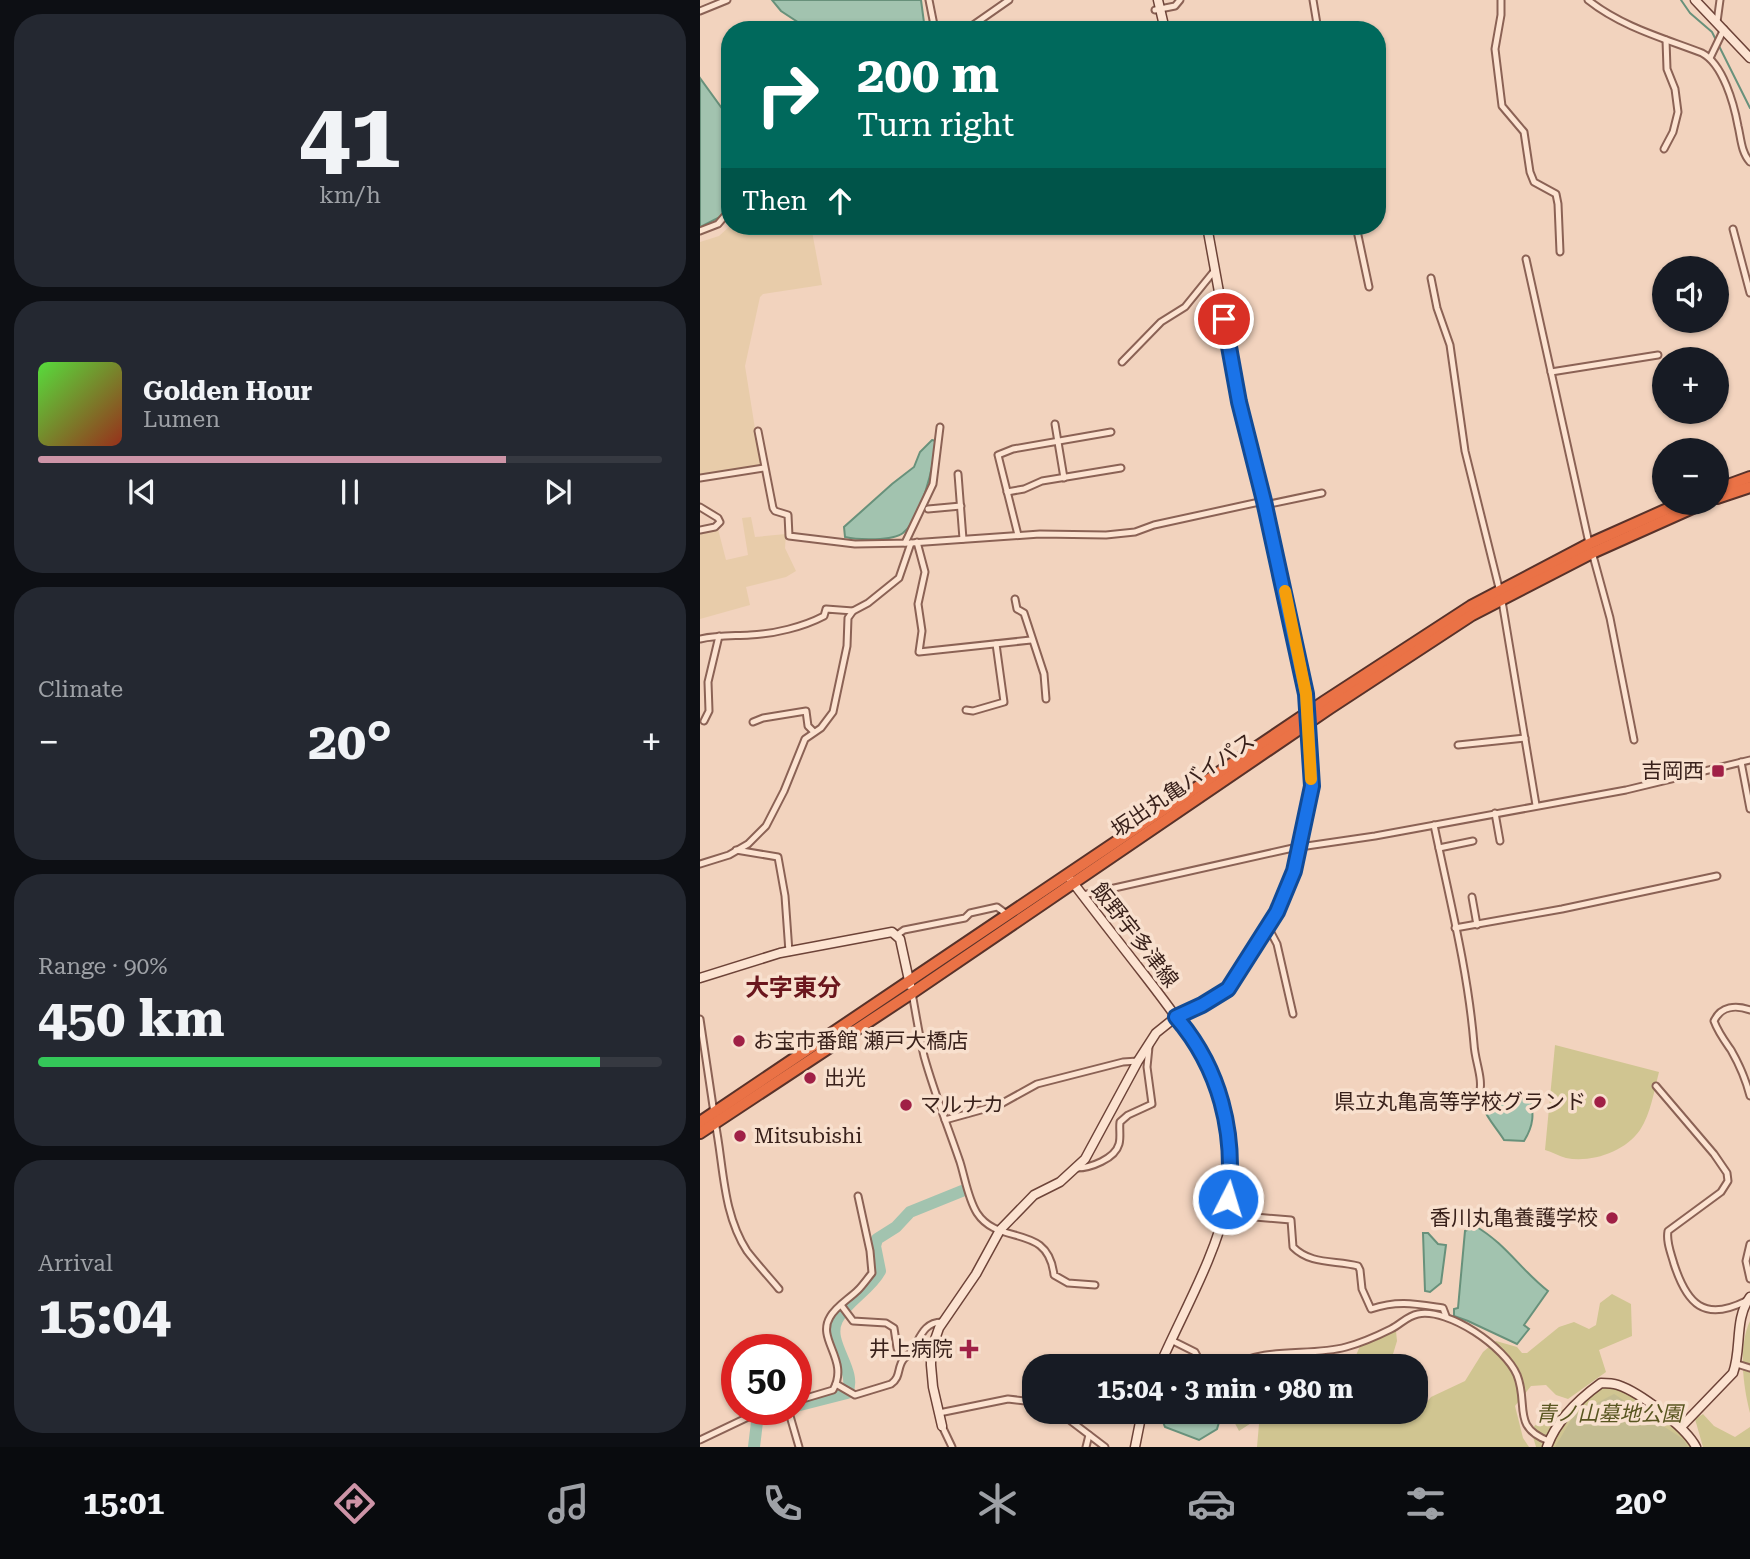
<!DOCTYPE html>
<html lang="en">
<head>
<meta charset="utf-8">
<style>
  :root { --surface:#171b24; --page:#242831; --text:#f1f3f6; --muted:#9ea1a6; --line:#363941; --accent:#cd94a7 }
  body { margin:0; font-family:"Roboto Serif","Noto Sans JP",serif; background:var(--page); color:var(--text); height:100vh; display:flex; flex-direction:column; font-size:26px; white-space:nowrap }
  * { box-sizing:border-box; margin:0 }
  p { font-size:23px; color:var(--muted) }
  .icon { flex:none; width:38px; height:38px; fill:none; stroke:currentColor; stroke-width:2; stroke-linecap:round; stroke-linejoin:round }
  .map { position:relative; flex:1; overflow:hidden }
  .drawer { display:flex; flex-direction:column; gap:14px; padding:14px; background:#0d0f14; width:700px }
  .drawer>* { flex:none }
  .banner { position:absolute; left:21px; top:21px; width:665px; height:214px; border-radius:28px; box-shadow:0 2px 5px #0004; background:#00695c; color:#fff; overflow:hidden }
  .buttons { position:absolute; left:952px; top:256px; display:grid; gap:14px }
  .buttons a { display:grid; place-items:center; width:77px; height:77px; border-radius:50%; background:var(--surface); box-shadow:0 2px 5px #0004; font-size:35px }
  .speed { position:absolute; left:21px; top:1334px; display:flex; gap:14px; font-size:35px; font-weight:700; text-align:center }
  .speed>* { display:grid; place-content:center; width:91px; height:91px; border-radius:50%; background:var(--surface); box-shadow:0 2px 5px #0004; line-height:1 }
  .speed .limit { border:10px solid #d22; background:#fff; color:#111 }
  .pin { position:absolute; display:grid; place-items:center; width:60px; height:60px; color:#fff; margin:-30px; border:4px solid #fff; border-radius:50%; box-shadow:0 2px 7px #0007 }
  .me { position:absolute; width:77px; margin:-38px; rotate:5deg; stroke-linejoin:round; filter:drop-shadow(0 0 5px #0008) }
  .turn { display:flex; align-items:center; gap:24px; height:147px; padding:0 21px; font-size:32px }
  .turn .icon { width:91px; height:91px; stroke-width:2.5 }
  .turn b { display:block; font-size:49px; line-height:60px }
  .then { display:flex; align-items:center; height:66px; padding:0 21px; background:#0003; gap:14px; font-size:26px }
  .big { font-size:52px; font-weight:700; line-height:1.1 }
  .drawer .card { flex:1; display:flex; flex-direction:column; justify-content:center; gap:10px; min-width:0; padding:0 24px; border-radius:28px; background:var(--page) }
  .drawer .dial { align-items:center; gap:0 }
  .dial b { font-size:91px; line-height:1 }
  .song { display:flex; align-items:center; gap:21px }
  .cover { width:84px; height:84px; border-radius:10px; background:linear-gradient(135deg,hsl(110 70% 55%),hsl(10 70% 35%)) }
  .played { height:7px; border-radius:4px; background:linear-gradient(90deg,var(--accent) 75%,var(--line) 75%) }
  .keys { display:flex; justify-content:space-around; direction:ltr }
  .heat { display:flex; justify-content:space-between; align-items:center; font-size:38px; direction:ltr }
  .charge { height:10px; border-radius:5px; background:linear-gradient(90deg,#34c759 90%,var(--line) 0) }
  .trip { position:absolute; left:322px; top:1354px; width:406px; height:70px; border-radius:28px; background:var(--surface); box-shadow:0 2px 5px #0004; font-weight:700; line-height:70px; text-align:center }
  .tabs { display:flex; height:112px; justify-content:space-around; align-items:center; background:#090b0e; color:var(--muted) }
  .tabs .icon { width:49px; height:49px }
  .tabs .current { color:var(--accent) }
  .tabs b { font-size:32px; color:var(--text) }
  main { display:flex; flex:1; min-height:0 }
  .map>svg:first-child { display:block }
  .farmland { fill:#e8ccaa }
  .green { fill:#d0c591 }
  .cemetery { fill:#c4bc91 }
  .water { fill:#a2c3af; stroke:#68917b; stroke-width:2 }
  .lines { fill:none; stroke-linecap:round; stroke-linejoin:round }
  .stream { stroke:#68917b; stroke-width:2 }
  .river { stroke:#a2c3af; stroke-width:12 }
  .street-casing { stroke:#8b6255; stroke-width:9 }
  .secondary-casing { stroke:#6d4338; stroke-width:11 }
  .highway-casing { stroke:#58322a; stroke-width:14 }
  .street { stroke:#fce3d1; stroke-width:5 }
  .secondary { stroke:#fce3d1; stroke-width:8 }
  .highway { stroke:#ea7246; stroke-width:10 }
  .route-casing { stroke:#114b97; stroke-width:18 }
  .route { stroke:#1a73e8; stroke-width:12 }
  .slow { stroke:#f59e0b; stroke-width:12 }
  .poi-dot { fill:#a02046; stroke:#f8e0ce; stroke-width:2.5 }
  .labels { text-anchor:middle; dominant-baseline:central; stroke-width:7; stroke-linejoin:round; paint-order:stroke }
  .poi-label { font-size:21px; fill:#39211b; stroke:#f8e0ce; text-anchor:end }
  .street-label { font-size:21px; fill:#39211b; stroke:#f8e0ce }
  .park-label { font-size:21px; font-style:italic; fill:#585520; stroke:#f8e0ce }
  .quarter-label { font-size:24px; font-weight:bold; fill:#6a161d; stroke:#f8e0ce }
</style>
</head>
<body>
<main>
<section class="drawer">
<div class="card dial"><b>41</b><p>km/h</p></div>
<div class="card">
<div class="song"><i class="cover"></i><div><b>Golden Hour</b><p>Lumen</p></div></div>
<div class="played"></div>
<div class="keys"><svg class="icon" aria-label="previous" viewBox="0 0 24 24"><path d="M18 5L8 12l10 7zM5 5v14"/></svg><svg class="icon" aria-label="pause" viewBox="0 0 24 24"><path d="M8 5v14M16 5v14"/></svg><svg class="icon" aria-label="next" viewBox="0 0 24 24"><path d="M6 5l10 7-10 7zM19 5v14"/></svg></div>
</div>
<div class="card"><p>Climate</p>
<div class="heat"><a>−</a><b class="big">20°</b><a>+</a></div>
</div>
<div class="card"><p>Range · 90%</p><b class="big">450 km</b><div class="charge"></div></div>
<div class="card"><p>Arrival</p><b class="big">15:04</b></div>
</section>
<div class="map">
<svg width="1050" height="1447" viewBox="0 0 1050 1447">
  <rect width="100%" height="100%" fill="#f2d3be"/>
  <g class="farmland">
    <polygon points="30,226 111,226 122,285 63,294 60,297 45,366 61,466 0,476 0,242 19,236"/>
    <polygon points="51,517 55,537 86,534 85,548 96,571 86,577 46,587 50,605 0,619 0,533 18,529 26,560 48,555 42,518"/>
  </g>
  <g class="green">
    <path d="M 855,1045 L 959,1072 C 954,1091 951,1113 940,1130 C 925,1152 891,1163 866,1158 C 859,1156 852,1152 845,1150 Z"/>
    <polygon points="912,1294 931,1304 932,1336 899,1350 906,1372 868,1399 856,1395 846,1385 831,1386 815,1406 823,1438 829,1447 557,1447 559,1424 574,1412 700,1412 700,1416 708,1419 716,1416 731,1397 765,1381 783,1352 796,1341 817,1347 822,1353 827,1353 859,1327 874,1322 889,1329 896,1325 900,1303"/>
    <path d="M 1050,1321 L 1050,1413 C 1043,1386 1038,1346 1050,1321 Z"/>
    <polygon points="696,1331 697,1341 689,1367 651,1367 660,1346"/>
    <polygon points="602,1355 614,1367 564,1367 563,1361"/>
    <path d="M 905,1380 C 938,1396 985,1410 1000,1447 L 836,1447 L 831,1430 C 840,1418 856,1414 869,1406 C 882,1398 888,1385 905,1380 Z"/>
    <polygon points="1003,1414 1014,1426 1035,1437 1050,1427 1050,1447 1003,1447 995,1419"/>
  </g>
  <g class="cemetery">
    <polygon points="914,1394 983,1439 988,1447 855,1447 874,1415"/>
    <polygon points="529,1412 568,1412 539,1431"/>
  </g>
  <g class="water">
    <polygon points="72,0 221,0 225,30 110,30 81,11"/>
    <polygon points="0,78 26,114 30,126 30,205 20,217 0,227"/>
    <path d="M 232,440 L 236,441 C 234,464 222,518 203,533 C 193,541 158,540 145,537 L 144,527 L 192,484 L 214,467 L 220,452 Z"/>
    <path d="M 830,1096 C 834,1114 834,1125 824,1141 L 804,1140 C 798,1130 785,1116 783,1106 L 813,1097 Z"/>
    <path d="M 775,1226 C 805,1243 821,1270 848,1291 L 824,1325 L 829,1329 L 817,1344 L 768,1321 L 754,1316 L 754,1309 L 758,1308 L 765,1231 Z"/>
    <polygon points="723,1233 728,1233 738,1244 746,1245 741,1283 730,1292 725,1291"/>
    <polygon points="481,1412 522,1412 517,1429 499,1440 465,1427 463,1422"/>
  </g>
  <g class="lines">
    <polyline class="stream" points="981,0 990,13 1012,32 1050,108"/>
    <g class="river">
      <path d="M 96,1406 L 147,1393 C 158,1370 125,1343 137,1320 C 146,1301 170,1290 180,1271 L 175,1246 L 177,1239 L 196,1227 L 210,1212 L 262,1191"/>
      <polyline points="54,1447 57,1422 61,1415 87,1409"/>
    </g>
    <defs>
      <g id="street">
        <polyline points="229,0 235,30"/>
        <polyline points="613,0 618,30"/>
        <polyline points="801,0 801,15 795,49 802,106 824,132 830,172 834,182 856,194 858,204 860,252"/>
        <path d="M 888,0 C 922,27 963,38 1002,53 C 1023,64 1034,104 1038,126 C 1041,138 1041,152 1050,162"/>
        <polyline points="455,10 475,6 480,0"/>
        <polyline points="0,11 27,0"/>
        <polyline points="1017,22 1020,0"/>
        <polyline points="266,30 309,0"/>
        <polyline points="1010,58 1024,29"/>
        <polyline points="964,149 973,132 978,112 975,89 967,69 966,40"/>
        <polyline points="656,226 669,287"/>
        <polyline points="1033,229 1050,293"/>
        <polyline points="0,231 18,224 30,210"/>
        <polyline points="826,259 889,543"/>
        <polyline points="731,278 737,308 750,345 765,451 800,592"/>
        <polyline points="422,362 461,322 485,307 515,270"/>
        <polyline points="851,372 958,355"/>
        <polyline points="355,424 364,478"/>
        <polyline points="58,431 73,508 75,511 88,515 89,536 155,544 211,543 340,534 406,535 435,532 454,525 564,501"/>
        <polyline points="258,474 263,539"/>
        <polyline points="0,478 64,468"/>
        <polyline points="307,492 324,489 342,481 421,468"/>
        <polyline points="565,505 622,493"/>
        <polyline points="0,507 18,518 20,522 15,527 0,530"/>
        <polyline points="228,509 261,506"/>
        <polyline points="318,535 298,455 313,449 411,432"/>
        <polyline points="217,542 225,572 218,604 222,631 219,652 331,640"/>
        <polyline points="205,543 233,484 240,427"/>
        <polyline points="892,552 910,618 934,740"/>
        <polyline points="315,599 317,609 324,613 344,674 346,699"/>
        <polyline points="802,601 836,805"/>
        <path d="M 0,639 C 17,635 33,636 50,635 C 74,634 103,627 124,616 L 126,609 L 153,611"/>
        <polyline points="266,710 273,711 304,702 296,644"/>
        <polyline points="4,721 9,711 8,682 19,636"/>
        <polyline points="53,722 63,718 106,711 108,726 114,732"/>
        <polyline points="758,745 825,738"/>
        <polyline points="1041,762 1050,809"/>
        <polyline points="795,813 800,841"/>
        <path d="M 734,825 C 749,897 768,970 774,1044 C 775,1063 784,1078 779,1097"/>
        <polyline points="739,848 773,841"/>
        <polyline points="36,850 78,857 85,896 89,952"/>
        <polyline points="0,864 29,855 48,844 66,826 84,791 105,739 121,728 133,712 147,646 148,618 153,611 168,603 199,578 211,543"/>
        <polyline points="383,895 593,848 675,836 926,790 1050,760"/>
        <polyline points="772,897 777,925"/>
        <polyline points="568,927 577,944 593,1014"/>
        <polyline points="755,928 862,909 1017,876"/>
        <polyline points="197,935 204,930 265,918 270,913 297,907 308,915"/>
        <path d="M 212,993 C 216,1014 219,1035 224,1056 C 234,1092 248,1127 260,1162 C 265,1178 268,1199 277,1213 C 299,1247 348,1222 354,1275 L 368,1283 L 395,1285"/>
        <path d="M 1050,1010 C 1036,1005 1021,1006 1014,1021 C 1018,1032 1024,1040 1031,1050 C 1039,1064 1046,1080 1050,1096"/>
        <polyline points="476,1017 502,1005 528,989 577,912 588,890 605,824 612,787 607,724"/>
        <polyline points="0,1019 14,1113"/>
        <path d="M 956,1086 L 1014,1154 L 1027,1173 L 1028,1181 L 1021,1192 L 968,1231 C 966,1242 971,1253 974,1264 C 987,1304 1004,1322 1046,1301"/>
        <polyline points="245,1120 299,1105 337,1084 423,1062 438,1061"/>
        <path d="M 15,1122 C 24,1166 22,1212 47,1251 C 57,1264 69,1277 79,1289"/>
        <path d="M 377,1168 C 390,1168 415,1159 419,1144 C 421,1137 419,1129 420,1122 L 428,1115 L 452,1104 L 447,1067 L 449,1047"/>
        <path d="M 530,1178 C 553,1181 555,1196 555,1217 L 591,1220 L 593,1247 C 611,1265 635,1260 658,1266 L 660,1270 L 662,1289 L 671,1309 C 698,1300 716,1304 743,1308 L 746,1316"/>
        <polyline points="1050,1244 1046,1261 1050,1279"/>
        <polyline points="141,1305 153,1321 186,1323 194,1328 197,1348 203,1359"/>
        <polyline points="471,1340 495,1352 503,1367"/>
        <polyline points="1037,1364 1050,1368"/>
        <path d="M 532,1367 C 565,1346 610,1357 646,1347 C 661,1343 677,1336 691,1329 C 701,1324 707,1316 718,1314 C 749,1308 805,1347 817,1375 C 829,1405 811,1427 849,1441"/>
        <path d="M 136,1384 L 155,1395 L 191,1384 C 201,1377 197,1368 203,1360 C 205,1357 209,1355 211,1352 C 220,1339 223,1322 242,1322"/>
        <path d="M 96,1401 L 133,1390 C 150,1360 116,1340 130,1317 C 136,1306 149,1299 158,1290 C 163,1285 167,1279 172,1273 L 170,1251 L 158,1196"/>
        <polyline points="88,1409 99,1447"/>
        <polyline points="359,1412 405,1447"/>
        <polyline points="239,1413 308,1399 334,1402"/>
        <polyline points="242,1426 252,1447"/>
        <polyline points="0,1440 65,1409"/>
        <polyline points="386,1447 389,1435"/>
      </g>
      <g id="secondary">
        <polyline points="458,0 465,30"/>
        <polyline points="995,0 1050,58"/>
        <polyline points="507,226 539,402 595,638 608,714"/>
        <path d="M 371,880 C 396,913 421,945 446,977 C 497,1043 546,1110 528,1199 C 515,1258 483,1312 459,1367"/>
        <polyline points="0,978 80,953 192,932 200,939 210,985"/>
        <polyline points="242,1426 233,1387 231,1365 231,1351 239,1328 276,1274 300,1230 334,1195 360,1182 385,1159 438,1061 456,1033 476,1017"/>
        <path d="M 981,1427 L 1033,1373 C 1042,1349 1034,1319 1050,1297"/>
        <polyline points="435,1447 442,1412"/>
        <path d="M 847,1447 C 856,1421 879,1399 901,1383 C 907,1383 912,1383 918,1385 C 939,1392 986,1427 996,1447"/>
      </g>
      <g id="highway">
        <polyline points="1017,489 1050,477"/>
        <polyline points="1017,498 1050,487"/>
        <polyline points="0,1122 625,701 771,606 889,544 983,502"/>
        <polyline points="0,1133 212,993 630,708 772,615 892,553 1006,502"/>
      </g>
    </defs>
    <use href="#street" class="street-casing"/>
    <use href="#secondary" class="secondary-casing"/>
    <use href="#highway" class="highway-casing"/>
    <use href="#street" class="street"/>
    <use href="#secondary" class="secondary"/>
    <use href="#highway" class="highway"/>
  </g>
  <g class="lines">
    <defs>
      <path id="route" d="M 524,319 L 539,402 L 564,501 L 606,694 L 612,786 L 594,871 L 577,912 L 528,989 L 502,1005 L 476,1017 C 520,1068 536,1133 528,1199"/>
    </defs>
    <use href="#route" class="route-casing"/>
    <use href="#route" class="route"/>
    <polyline class="slow" points="585,591 606,694 611,779"/>
  </g>
  <g class="poi-dot">
    <rect x="1011" y="764" width="14" height="14" rx="3.5"/>
    <circle cx="39" cy="1041" r="7"/>
    <circle cx="110" cy="1078" r="7"/>
    <circle cx="900" cy="1102" r="7"/>
    <circle cx="206" cy="1105" r="7"/>
    <circle cx="40" cy="1136" r="7"/>
    <circle cx="912" cy="1218" r="7"/>
    <path d="M265.5 1338.5h7v7h7v7h-7v7h-7v-7h-7v-7h7z"/>
  </g>
  <g class="labels">
    <g class="poi-label">
      <text x="1004" y="771">吉岡西</text>
      <text x="53" y="1041" text-anchor="start">お宝市番館 瀬戸大橋店</text>
      <text x="124" y="1078" text-anchor="start">出光</text>
      <text x="886" y="1102">県立丸亀高等学校グランド</text>
      <text x="220" y="1105" text-anchor="start">マルナカ</text>
      <text x="54" y="1136" text-anchor="start">Mitsubishi</text>
      <text x="898" y="1218">香川丸亀養護学校</text>
      <text x="253" y="1349">井上病院</text>
    </g>
    <g class="street-label">
      <text transform="translate(483 785) rotate(-34)">坂出丸亀バイパス</text>
      <text transform="translate(435 935) rotate(52)">飯野宇多津線</text>
    </g>
    <g class="park-label">
      <text x="909" y="1414">青ノ山墓地公園</text>
    </g>
    <g class="quarter-label">
      <text x="93" y="988">大字東分</text>
    </g>
  </g>
</svg>
<div class="buttons">
<a><svg class="icon" aria-label="sound" viewBox="0 0 24 24"><path d="M4 9h4l5-4v14l-5-4H4zM17 9q2 3 0 6"/></svg></a>
<a>+</a>
<a>−</a>
</div>
<div class="speed"><div class="limit">50</div></div>
<div class="pin" style="left:524px;top:319px;background:#d93025"><svg class="icon" aria-label="arrive" viewBox="0 0 24 24"><path d="M6 21V4h12l-3 4 3 4H6"/></svg></div>
<svg class="me" style="left:528px;top:1199px" viewBox="-20 -20 40 40"><circle r="17" fill="#1a73e8" stroke="#fff" stroke-width="3"/><path d="M0-11L8 9 0 5-8 9z" fill="#fff"/></svg>
<div class="trip">15:04 · 3 min · 980 m</div>
<div class="banner">
<div class="turn"><svg class="icon" aria-label="right" viewBox="0 0 24 24"><path d="M7 20v-9h11M14 6l5 5-5 5"/></svg><div><b>200 m</b>Turn right</div></div>
<div class="then">Then<svg class="icon" aria-label="ahead" viewBox="0 0 24 24"><path d="M12 20V5M6 11l6-6 6 6"/></svg></div>
</div>
</div>
</main>
<nav class="tabs">
<b>15:01</b>
<svg class="icon current" aria-label="directions" viewBox="0 0 24 24"><path d="M12 3l9 9-9 9-9-9zM9 14v-3h6M13 9l2 2-2 2"/></svg>
<svg class="icon" aria-label="music" viewBox="0 0 24 24"><path d="M9 18V5l10-2v13"/><circle cx="6" cy="18" r="3"/><circle cx="16" cy="16" r="3"/></svg>
<svg class="icon" aria-label="phone" viewBox="0 0 24 24"><path d="M5 4h4l2 5-3 2q2 4 5 5l2-3 5 2v4C11 20 4 13 5 4z"/></svg>
<svg class="icon" aria-label="climate" viewBox="0 0 24 24"><path d="M12 3v18M4 7l16 10M4 17L20 7"/></svg>
<svg class="icon" aria-label="car" viewBox="0 0 24 24"><path d="M5 17H2v-5l4-1 3-4h7l3 4 3 1v5h-3M9 17h6M6 11h13"/><circle cx="7" cy="17" r="2"/><circle cx="17" cy="17" r="2"/></svg>
<svg class="icon" aria-label="filters" viewBox="0 0 24 24"><path d="M4 7h16M4 17h16"/><circle cx="9" cy="7" r="2"/><circle cx="15" cy="17" r="2"/></svg>
<b>20°</b>
</nav>
</body>
</html>
